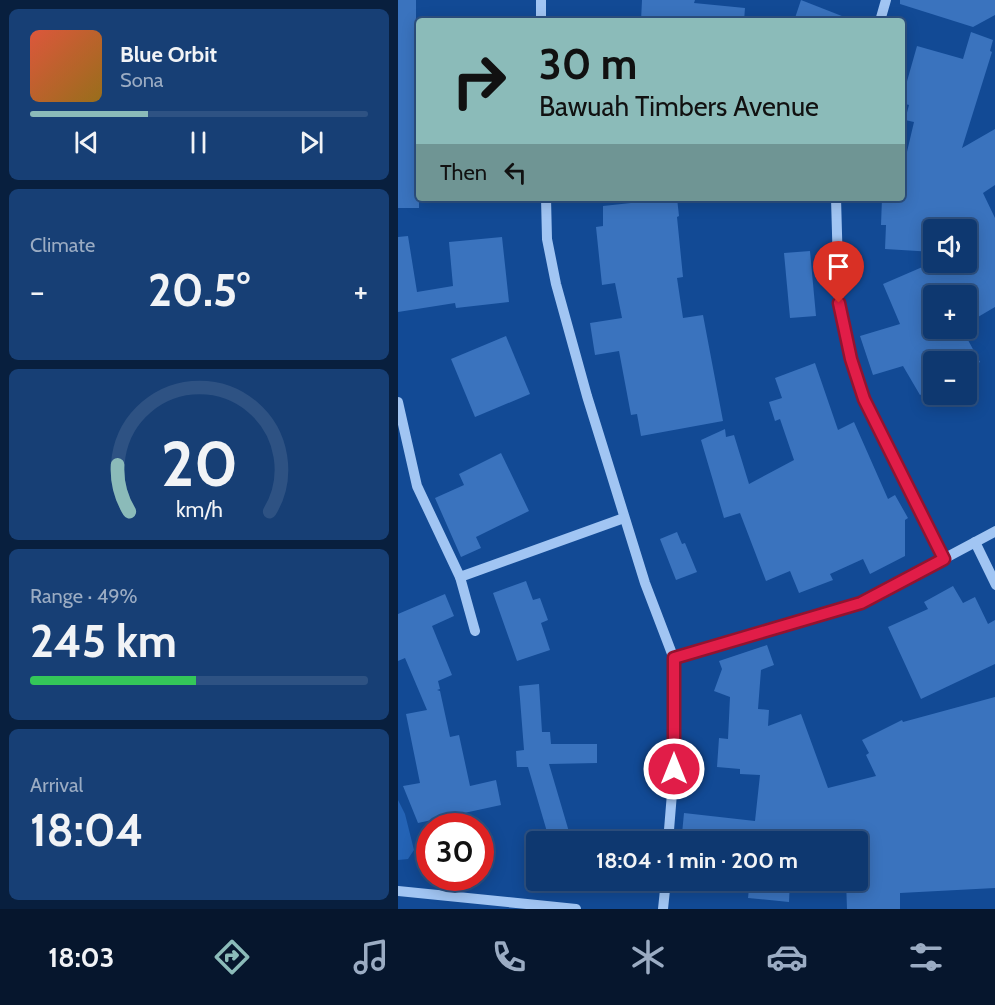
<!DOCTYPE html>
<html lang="en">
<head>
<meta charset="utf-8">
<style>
  :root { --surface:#0e3870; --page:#173f75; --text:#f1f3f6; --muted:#9bacc3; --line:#2e5283; --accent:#8bbbb9 }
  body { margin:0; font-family:Cabin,sans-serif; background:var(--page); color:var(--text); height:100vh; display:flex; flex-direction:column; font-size:22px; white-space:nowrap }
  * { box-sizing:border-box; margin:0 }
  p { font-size:20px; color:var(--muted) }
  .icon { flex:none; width:33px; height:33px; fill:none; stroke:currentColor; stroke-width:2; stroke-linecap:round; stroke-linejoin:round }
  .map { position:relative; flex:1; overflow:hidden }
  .panel { display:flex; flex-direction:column; gap:9px; padding:9px; background:#081f3e; width:398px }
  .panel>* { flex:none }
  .hud { position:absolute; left:18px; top:18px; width:489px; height:183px; border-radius:6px; box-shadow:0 3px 15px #0003,0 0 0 2px var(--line); background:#8bbbb9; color:#111; overflow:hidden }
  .controls { position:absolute; left:525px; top:219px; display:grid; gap:12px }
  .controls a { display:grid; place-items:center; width:54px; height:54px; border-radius:6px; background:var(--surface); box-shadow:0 3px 15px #0003,0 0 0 2px var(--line); font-size:30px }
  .speed { position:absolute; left:18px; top:813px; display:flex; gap:12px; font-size:30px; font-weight:700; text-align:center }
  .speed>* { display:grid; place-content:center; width:78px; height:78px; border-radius:50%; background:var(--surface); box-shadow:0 3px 15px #0003,0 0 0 2px var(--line); line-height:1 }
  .speed .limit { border:9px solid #d22; background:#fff; color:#111 }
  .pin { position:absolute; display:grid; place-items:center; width:51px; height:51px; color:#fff; margin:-62px -26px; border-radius:50% 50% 50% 0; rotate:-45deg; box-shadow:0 0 6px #0007 }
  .pin .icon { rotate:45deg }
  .me { position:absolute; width:66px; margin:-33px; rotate:0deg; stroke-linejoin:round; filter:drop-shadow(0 0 4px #0008) }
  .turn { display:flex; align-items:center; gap:21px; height:126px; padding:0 24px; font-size:27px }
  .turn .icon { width:78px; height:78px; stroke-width:2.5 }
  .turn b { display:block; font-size:42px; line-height:51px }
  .then { display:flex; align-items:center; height:57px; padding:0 24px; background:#0003; gap:12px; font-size:22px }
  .big { font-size:45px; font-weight:800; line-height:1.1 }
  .panel .widget { flex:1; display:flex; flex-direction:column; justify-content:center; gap:9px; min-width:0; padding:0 21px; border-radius:9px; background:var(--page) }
  .panel .dial { align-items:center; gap:0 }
  .dial svg { height:156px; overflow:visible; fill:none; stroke:var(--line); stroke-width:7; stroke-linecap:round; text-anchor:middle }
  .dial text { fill:var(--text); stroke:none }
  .song { display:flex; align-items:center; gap:18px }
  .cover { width:72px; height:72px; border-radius:9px; background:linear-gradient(135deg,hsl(10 70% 55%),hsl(40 70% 35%)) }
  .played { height:6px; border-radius:3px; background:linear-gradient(90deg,var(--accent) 35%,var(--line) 35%) }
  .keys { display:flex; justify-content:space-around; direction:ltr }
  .heat { display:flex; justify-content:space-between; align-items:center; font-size:33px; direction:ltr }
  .charge { height:9px; border-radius:4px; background:linear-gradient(90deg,#34c759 49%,var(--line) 0) }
  .trip { position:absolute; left:128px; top:831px; width:342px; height:60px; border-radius:6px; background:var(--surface); box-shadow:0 3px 15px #0003,0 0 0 2px var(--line); font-weight:800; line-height:60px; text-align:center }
  .tabs { display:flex; height:96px; justify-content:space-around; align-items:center; background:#06162d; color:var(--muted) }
  .tabs .icon { width:42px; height:42px }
  .tabs .on { color:var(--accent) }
  .tabs b { font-size:27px; color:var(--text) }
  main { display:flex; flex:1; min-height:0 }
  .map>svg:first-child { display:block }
  .green { fill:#2463b5 }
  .building { fill:#3a73be }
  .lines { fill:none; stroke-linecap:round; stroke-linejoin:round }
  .minor { stroke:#a1c5f3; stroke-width:10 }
  .route-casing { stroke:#92132f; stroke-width:15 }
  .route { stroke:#e11d48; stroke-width:10 }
</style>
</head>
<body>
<main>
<section class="panel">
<div class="widget">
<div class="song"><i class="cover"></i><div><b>Blue Orbit</b><p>Sona</p></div></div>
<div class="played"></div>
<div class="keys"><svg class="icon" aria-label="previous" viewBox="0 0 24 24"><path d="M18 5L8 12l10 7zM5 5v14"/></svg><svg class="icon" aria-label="pause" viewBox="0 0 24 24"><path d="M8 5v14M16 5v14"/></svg><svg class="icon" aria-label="next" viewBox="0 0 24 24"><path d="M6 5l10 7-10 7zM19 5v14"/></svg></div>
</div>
<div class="widget"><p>Climate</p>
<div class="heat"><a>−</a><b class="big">20.5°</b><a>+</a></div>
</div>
<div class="widget dial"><svg viewBox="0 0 100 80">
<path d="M14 69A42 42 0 1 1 86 69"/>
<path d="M14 69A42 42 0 0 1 8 45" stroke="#8bbbb9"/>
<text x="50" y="56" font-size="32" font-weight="700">20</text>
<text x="50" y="72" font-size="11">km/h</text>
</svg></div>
<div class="widget"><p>Range · 49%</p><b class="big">245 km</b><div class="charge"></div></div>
<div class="widget"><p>Arrival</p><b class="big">18:04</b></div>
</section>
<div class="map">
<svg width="598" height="909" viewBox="0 0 598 909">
  <rect width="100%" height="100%" fill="#124a95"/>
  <polygon class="green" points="0,800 7,814 16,850 10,859 0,860"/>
  <g class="building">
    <polygon points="0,0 18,0 18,30 21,30 21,208 0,208"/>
    <polygon points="244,0 297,0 296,3 347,8 346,21 243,21"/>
    <polygon points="403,0 454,20 453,21 396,21"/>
    <polygon points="502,0 597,0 597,15 575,27 502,4"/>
    <polygon points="573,32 595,40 592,51 594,52 564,148 597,129 597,185 585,193 597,218 597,307 568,324 568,296 536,296 536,328 568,327 569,329 565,331 582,362 568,370 568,362 536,362 536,388 522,395 505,366 475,375 462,336 502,324 485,284 536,262 568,262 568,230 536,230 536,252 487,249 488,225 483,225 484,198 504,198 504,173 516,122 507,120 511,105 504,103 504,99 519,46 565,59"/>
    <polygon points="279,198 281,216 279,217 285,277 279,278 285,318 305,315 325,421 243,436 239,414 233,415 221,351 197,355 192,323 224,318 217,283 204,285 198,227 205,226 205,206"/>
    <polygon points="10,236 19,292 55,286 51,242 104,237 111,302 58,308 57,303 0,312 0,237"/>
    <polygon points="412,251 418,316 392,318 386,253"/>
    <polygon points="108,336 132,394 77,417 53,359"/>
    <polygon points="417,363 440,430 456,422 490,499 497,495 510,518 507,520 507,556 472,574 465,559 432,574 435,580 401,593 392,571 368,581 342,513 326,518 303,440 327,429 328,437 336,435 351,484 396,460 382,419 377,421 371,402 384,398 377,378"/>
    <polygon points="103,453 131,511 78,537 83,548 63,557 37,498 66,485 61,474"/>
    <polygon points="279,532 284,544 287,543 299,572 278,580 262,539"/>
    <polygon points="128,581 135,600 142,598 150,620 143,623 152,650 119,661 95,593"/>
    <polygon points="555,586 565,603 577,597 590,624 597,620 597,664 523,699 490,627 530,609 526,602"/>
    <polygon points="47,594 56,616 34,626 54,675 40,681 42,689 39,690 42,691 52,737 61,735 72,786 98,780 103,805 20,823 5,786 22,783 8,714 29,710 7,658 0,661 0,614"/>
    <polygon points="369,645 376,665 363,670 360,709 371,710 370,726 403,714 430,788 478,776 468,755 471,753 464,740 504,720 505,722 597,697 597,888 502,893 502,909 449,909 448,880 459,880 459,840 313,842 313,836 284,834 286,813 357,821 362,775 342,774 342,769 319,767 321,738 330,739 332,697 316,691 324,669 321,661"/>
    <polygon points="141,684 144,732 152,732 153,744 199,744 199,763 151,764 174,842 152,842 130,767 119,767 118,751 126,750 121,686"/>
    <polygon points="352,880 392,880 391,902 350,898"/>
  </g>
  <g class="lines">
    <g class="minor">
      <polyline points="143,0 143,21"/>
      <polyline points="482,21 488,0"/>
      <polyline points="148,198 149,239 158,284 189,396 247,583 276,659 276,769 270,842"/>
      <polyline points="438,198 441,303 453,359 466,399 546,559"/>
      <polyline points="0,402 19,486 62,577 77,631"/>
      <polyline points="577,542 598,585"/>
      <polyline points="62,577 226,518"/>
      <polyline points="276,659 463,603 598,531"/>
      <polyline points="0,891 178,909"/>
      <polyline points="265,909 268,880"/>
    </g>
  </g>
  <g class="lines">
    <defs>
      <polyline id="route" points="276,769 276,658 463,603 546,559 466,399 453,359 441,303"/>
    </defs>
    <use href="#route" class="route-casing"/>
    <use href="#route" class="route"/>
  </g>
</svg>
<div class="controls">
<a><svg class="icon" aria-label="sound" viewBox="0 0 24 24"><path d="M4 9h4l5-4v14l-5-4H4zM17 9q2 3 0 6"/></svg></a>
<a>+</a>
<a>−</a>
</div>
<div class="speed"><div class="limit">30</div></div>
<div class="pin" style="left:441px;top:303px;background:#d93025"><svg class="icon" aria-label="arrive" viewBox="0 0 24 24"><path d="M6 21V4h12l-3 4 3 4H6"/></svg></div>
<svg class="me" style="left:276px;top:769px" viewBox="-20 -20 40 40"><circle r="17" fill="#e11d48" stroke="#fff" stroke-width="3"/><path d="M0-11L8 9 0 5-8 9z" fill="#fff"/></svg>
<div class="trip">18:04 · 1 min · 200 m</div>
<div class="hud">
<div class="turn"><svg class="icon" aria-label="right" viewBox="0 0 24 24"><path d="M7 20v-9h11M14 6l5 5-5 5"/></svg><div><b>30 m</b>Bawuah Timbers Avenue</div></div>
<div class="then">Then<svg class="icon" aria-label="left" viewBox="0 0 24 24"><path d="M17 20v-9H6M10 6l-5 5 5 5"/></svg></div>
</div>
</div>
</main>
<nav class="tabs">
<b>18:03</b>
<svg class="icon on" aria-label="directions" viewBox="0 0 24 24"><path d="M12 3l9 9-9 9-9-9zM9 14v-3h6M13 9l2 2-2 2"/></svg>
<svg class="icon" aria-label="music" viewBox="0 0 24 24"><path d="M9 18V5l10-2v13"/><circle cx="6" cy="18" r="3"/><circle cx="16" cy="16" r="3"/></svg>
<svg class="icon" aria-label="phone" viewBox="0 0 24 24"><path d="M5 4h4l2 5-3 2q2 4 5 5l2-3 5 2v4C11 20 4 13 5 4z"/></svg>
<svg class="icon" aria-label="climate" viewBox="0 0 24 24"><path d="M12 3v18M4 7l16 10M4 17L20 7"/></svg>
<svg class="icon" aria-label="car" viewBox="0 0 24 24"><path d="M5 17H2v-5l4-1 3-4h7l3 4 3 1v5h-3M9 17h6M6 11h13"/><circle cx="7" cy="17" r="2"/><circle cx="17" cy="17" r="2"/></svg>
<svg class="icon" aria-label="filters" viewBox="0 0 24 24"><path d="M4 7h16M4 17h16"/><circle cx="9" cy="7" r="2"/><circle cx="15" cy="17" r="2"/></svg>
</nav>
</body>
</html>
